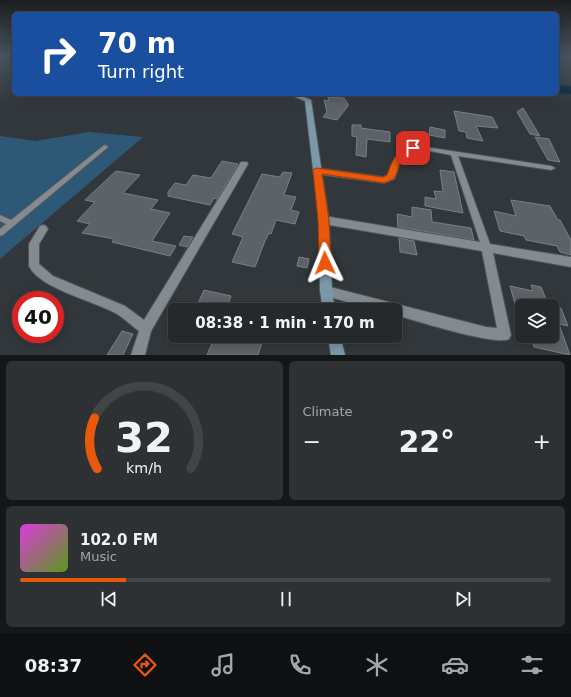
<!DOCTYPE html>
<html lang="en">
<head>
<meta charset="utf-8">
<style>
  :root { --surface:#25292c; --page:#2d3134; --text:#f1f3f6; --muted:#a3a6a9; --line:#424548; --accent:#ea580c }
  body { margin:0; font-family:"DejaVu Sans",sans-serif; background:var(--page); color:var(--text); height:100vh; display:flex; flex-direction:column; font-size:15px; white-space:nowrap }
  * { box-sizing:border-box; margin:0 }
  p { font-size:13px; color:var(--muted) }
  .icon { flex:none; width:22px; height:22px; fill:none; stroke:currentColor; stroke-width:2; stroke-linecap:round; stroke-linejoin:round }
  .map { position:relative; height:355px; overflow:hidden }
  .sheet { display:flex; flex-direction:column; gap:6px; padding:6px; background:#141718; flex:1 }
  .sheet>* { flex:none }
  .guide { position:absolute; left:12px; top:12px; width:547px; height:84px; border-radius:6px; box-shadow:0 2px 10px #0003,0 0 0 1px var(--line); background:#1a4fa0; color:#fff; overflow:hidden }
  .fabs { position:absolute; left:515px; top:299px; display:grid; gap:8px }
  .fabs a { display:grid; place-items:center; width:44px; height:44px; border-radius:6px; background:var(--surface); box-shadow:0 2px 10px #0003,0 0 0 1px var(--line); font-size:20px }
  .speed { position:absolute; left:12px; top:291px; display:flex; gap:8px; font-size:20px; font-weight:700; text-align:center }
  .speed>* { display:grid; place-content:center; width:52px; height:52px; border-radius:50%; background:var(--surface); box-shadow:0 2px 10px #0003,0 0 0 1px var(--line); line-height:1 }
  .speed .limit { border:6px solid #d22; background:#fff; color:#111 }
  .pin { position:absolute; display:grid; place-items:center; width:34px; height:34px; color:#fff; margin:-17px; border-radius:8px; box-shadow:0 2px 6px #0006 }
  .me { position:absolute; width:44px; margin:-22px; rotate:358deg; stroke-linejoin:round; filter:drop-shadow(0 0 3px #0008) }
  .turn { display:flex; align-items:center; gap:14px; height:84px; padding:0 20px; font-size:18px }
  .turn .icon { width:52px; height:52px; stroke-width:2.5 }
  .turn b { display:block; font-size:28px; line-height:34px }
  .big { font-size:30px; font-weight:800; line-height:1.1 }
  .sheet .tile { flex:1; display:flex; flex-direction:column; justify-content:center; gap:6px; min-width:0; padding:0 14px; border-radius:6px; background:var(--page) }
  .sheet .dial { align-items:center; gap:0 }
  .dial svg { height:104px; overflow:visible; fill:none; stroke:var(--line); stroke-width:7; stroke-linecap:round; text-anchor:middle }
  .dial text { fill:var(--text); stroke:none }
  .song { display:flex; align-items:center; gap:12px }
  .cover { width:48px; height:48px; border-radius:6px; background:linear-gradient(135deg,hsl(300 70% 55%),hsl(90 70% 35%)) }
  .played { height:4px; border-radius:2px; background:linear-gradient(90deg,var(--accent) 20%,var(--line) 20%) }
  .keys { display:flex; justify-content:space-around; direction:ltr }
  .heat { display:flex; justify-content:space-between; align-items:center; font-size:22px; direction:ltr }
  .sheet .tiles { flex:1; display:grid; gap:6px; grid-template-columns:1fr 1fr }
  .tile:last-child { grid-column:span 2 }
  .trip { position:absolute; left:168px; top:303px; width:234px; height:40px; border-radius:6px; background:var(--surface); box-shadow:0 2px 10px #0003,0 0 0 1px var(--line); font-weight:800; line-height:40px; text-align:center }
  .menu { display:flex; height:64px; justify-content:space-around; align-items:center; background:#0f1012; color:var(--muted) }
  .menu .icon { width:28px; height:28px }
  .menu .selected { color:var(--accent) }
  .menu b { font-size:18px; color:var(--text) }
  .map>svg:first-child { display:block }
  .green { fill:#2e5976 }
  .lines { fill:none; stroke-linecap:round; stroke-linejoin:round }
  .river { fill:#00263e; fill-rule:evenodd }
  .building { fill:#5c6267; stroke:#798084 }
  .lane-casing { stroke:#515659; stroke-width:2 }
  .street-casing { stroke:#515659; stroke-width:2 }
  .secondary-casing { stroke:#515659; stroke-width:2 }
  .lane { fill:#848b90; fill-rule:evenodd }
  .street { fill:#848b90; fill-rule:evenodd }
  .secondary { fill:#7b97aa; fill-rule:evenodd }
  .route { fill:#ea580c; stroke:#983908 }
</style>
</head>
<body>
<div class="map">
<svg width="571" height="355" viewBox="0 0 571 355">
  <rect width="100%" height="100%" fill="#31373b"/>
  <polygon class="green" points="89,132 143,137 0,259 0,136 36,141"/>
  <g class="lines">
    <polygon class="river" points="557,85 571,86 571,94 557,93"/>
  </g>
  <g class="building">
    <polygon points="328,97 344,98 348,104 348,106 337,120 323,117 327,112 324,100 329,101"/>
    <polygon points="523,108 540,136 530,134 517,112"/>
    <polygon points="454,111 492,117 498,128 476,126 483,141 467,138 466,132 459,131"/>
    <polygon points="352,125 361,125 361,128 390,132 390,142 367,139 366,157 356,155 357,137 352,136"/>
    <polygon points="430,127 445,130 445,138 429,135"/>
    <polygon points="535,137 549,139 560,162 548,160"/>
    <polygon points="222,161 238,164 217,199 214,198 210,205 168,196 168,192 175,183 186,185 193,175 211,178"/>
    <polygon points="440,170 454,172 463,213 425,206 425,197 436,199 434,191 443,192"/>
    <polygon points="116,171 140,175 123,193 158,200 151,209 170,213 152,241 176,246 170,256 112,242 114,239 82,233 90,224 77,221 95,202 85,200"/>
    <polygon points="283,172 292,173 284,195 296,197 291,210 299,212 295,224 276,220 271,234 269,233 265,241 255,267 232,262 243,237 232,234 262,174 280,177"/>
    <polygon points="511,200 550,206 558,220 560,220 571,240 571,255 560,252 557,246 526,240 524,236 500,231 494,211 516,216"/>
    <polygon points="412,207 431,210 432,222 471,228 474,240 398,227 397,214 412,217"/>
    <polygon points="184,236 193,237 187,247 179,245"/>
    <polygon points="399,238 414,241 417,255 400,252"/>
    <polygon points="299,257 309,259 307,268 297,266"/>
    <polygon points="531,285 541,287 549,306 526,306 515,304 510,286 533,291"/>
    <polygon points="204,290 231,296 226,310 195,310"/>
    <polygon points="552,306 561,308 568,326 559,324 570,355 534,347 531,336 552,336"/>
    <polygon points="122,331 133,334 123,355 107,355"/>
    <polygon points="215,336 264,336 258,355 207,355"/>
  </g>
  <g class="lines">
    <defs>
      <polygon id="lane" points="105,145 107,146 108,147 107,148 3,235 0,236 0,229 6,224 0,221 0,215 11,220 103,146"/>
      <g id="street">
        <path d="M 418,146 L 551,166 L 555,168 L 551,170 L 458,156 L 490,244 L 571,257 L 571,267 L 493,253 L 511,335 L 509,339 C 494,346 415,320 395,315 L 395,310 L 377,310 L 322,295 L 320,291 L 322,287 L 326,286 L 486,327 L 497,328 L 482,251 L 324,224 L 321,223 L 319,220 L 321,217 L 324,216 L 480,242 L 451,155 C 437,153 412,144 402,158 C 398,165 398,172 394,179 L 384,183 L 317,174 L 313,171 L 317,168 L 383,177 L 388,175 C 395,158 397,148 418,146 Z"/>
        <path d="M 241,162 L 247,162 L 248,164 L 151,331 L 145,355 L 131,355 L 139,331 C 132,326 125,319 117,314 C 95,301 40,289 29,266 L 29,244 L 40,226 L 43,225 L 46,226 L 48,229 L 39,244 L 39,264 L 53,276 L 125,306 L 144,320 Z"/>
      </g>
      <g id="secondary">
        <polygon points="288,94 296,94 311,100 329,220 332,291 335,310 323,310 320,291 319,220 305,101"/>
        <polygon points="328,336 340,336 345,355 331,355"/>
      </g>
    </defs>
    <use href="#lane" class="lane-casing"/>
    <use href="#street" class="street-casing"/>
    <use href="#secondary" class="secondary-casing"/>
    <use href="#lane" class="lane"/>
    <use href="#street" class="street"/>
    <use href="#secondary" class="secondary"/>
  </g>
  <linearGradient id="sky" x2="0" y2="1"><stop stop-color="#1b1e20"/><stop offset="0.53" stop-color="#485360"/><stop offset="1" stop-color="#485360" stop-opacity="0"/></linearGradient>
  <rect width="571" height="106" fill="url(#sky)"/>
  <path class="route" d="M 413,146 L 417,148 C 414,151 409,151 406,154 C 394,164 403,178 384,183 L 322,174 L 329,220 L 331,263 L 329,266 L 325,268 L 321,266 L 319,263 L 318,220 L 313,171 L 314,169 L 317,168 L 383,177 L 387,175 C 393,159 396,150 413,146 Z"/>
</svg>
<div class="fabs">
<a><svg class="icon" aria-label="layers" viewBox="0 0 24 24"><path d="M12 4l9 5-9 5-9-5zM3 14l9 5 9-5"/></svg></a>
</div>
<div class="speed"><div class="limit">40</div></div>
<div class="pin" style="left:413px;top:148px;background:#d93025"><svg class="icon" aria-label="arrive" viewBox="0 0 24 24"><path d="M6 21V4h12l-3 4 3 4H6"/></svg></div>
<svg class="me" style="left:325px;top:263px" viewBox="-20 -20 40 40"><path d="M0-17L14 15 0 8-14 15z" fill="#ea580c" stroke="#fff" stroke-width="4"/></svg>
<div class="trip">08:38 · 1 min · 170 m</div>
<div class="guide">
<div class="turn"><svg class="icon" aria-label="right" viewBox="0 0 24 24"><path d="M7 20v-9h11M14 6l5 5-5 5"/></svg><div><b>70 m</b>Turn right</div></div>
</div>
</div>
<section class="sheet">
<div class="tiles">
<div class="tile dial"><svg viewBox="0 0 100 80">
<path d="M14 69A42 42 0 1 1 86 69"/>
<path d="M14 69A42 42 0 0 1 12 30" stroke="#ea580c"/>
<text x="50" y="56" font-size="32" font-weight="700">32</text>
<text x="50" y="72" font-size="11">km/h</text>
</svg></div>
<div class="tile"><p>Climate</p>
<div class="heat"><a>−</a><b class="big">22°</b><a>+</a></div>
</div>
<div class="tile">
<div class="song"><i class="cover"></i><div><b>102.0 FM</b><p>Music</p></div></div>
<div class="played"></div>
<div class="keys"><svg class="icon" aria-label="previous" viewBox="0 0 24 24"><path d="M18 5L8 12l10 7zM5 5v14"/></svg><svg class="icon" aria-label="pause" viewBox="0 0 24 24"><path d="M8 5v14M16 5v14"/></svg><svg class="icon" aria-label="next" viewBox="0 0 24 24"><path d="M6 5l10 7-10 7zM19 5v14"/></svg></div>
</div>
</div>
</section>
<nav class="menu">
<b>08:37</b>
<svg class="icon selected" aria-label="directions" viewBox="0 0 24 24"><path d="M12 3l9 9-9 9-9-9zM9 14v-3h6M13 9l2 2-2 2"/></svg>
<svg class="icon" aria-label="music" viewBox="0 0 24 24"><path d="M9 18V5l10-2v13"/><circle cx="6" cy="18" r="3"/><circle cx="16" cy="16" r="3"/></svg>
<svg class="icon" aria-label="phone" viewBox="0 0 24 24"><path d="M5 4h4l2 5-3 2q2 4 5 5l2-3 5 2v4C11 20 4 13 5 4z"/></svg>
<svg class="icon" aria-label="climate" viewBox="0 0 24 24"><path d="M12 3v18M4 7l16 10M4 17L20 7"/></svg>
<svg class="icon" aria-label="car" viewBox="0 0 24 24"><path d="M5 17H2v-5l4-1 3-4h7l3 4 3 1v5h-3M9 17h6M6 11h13"/><circle cx="7" cy="17" r="2"/><circle cx="17" cy="17" r="2"/></svg>
<svg class="icon" aria-label="filters" viewBox="0 0 24 24"><path d="M4 7h16M4 17h16"/><circle cx="9" cy="7" r="2"/><circle cx="15" cy="17" r="2"/></svg>
</nav>
</body>
</html>
